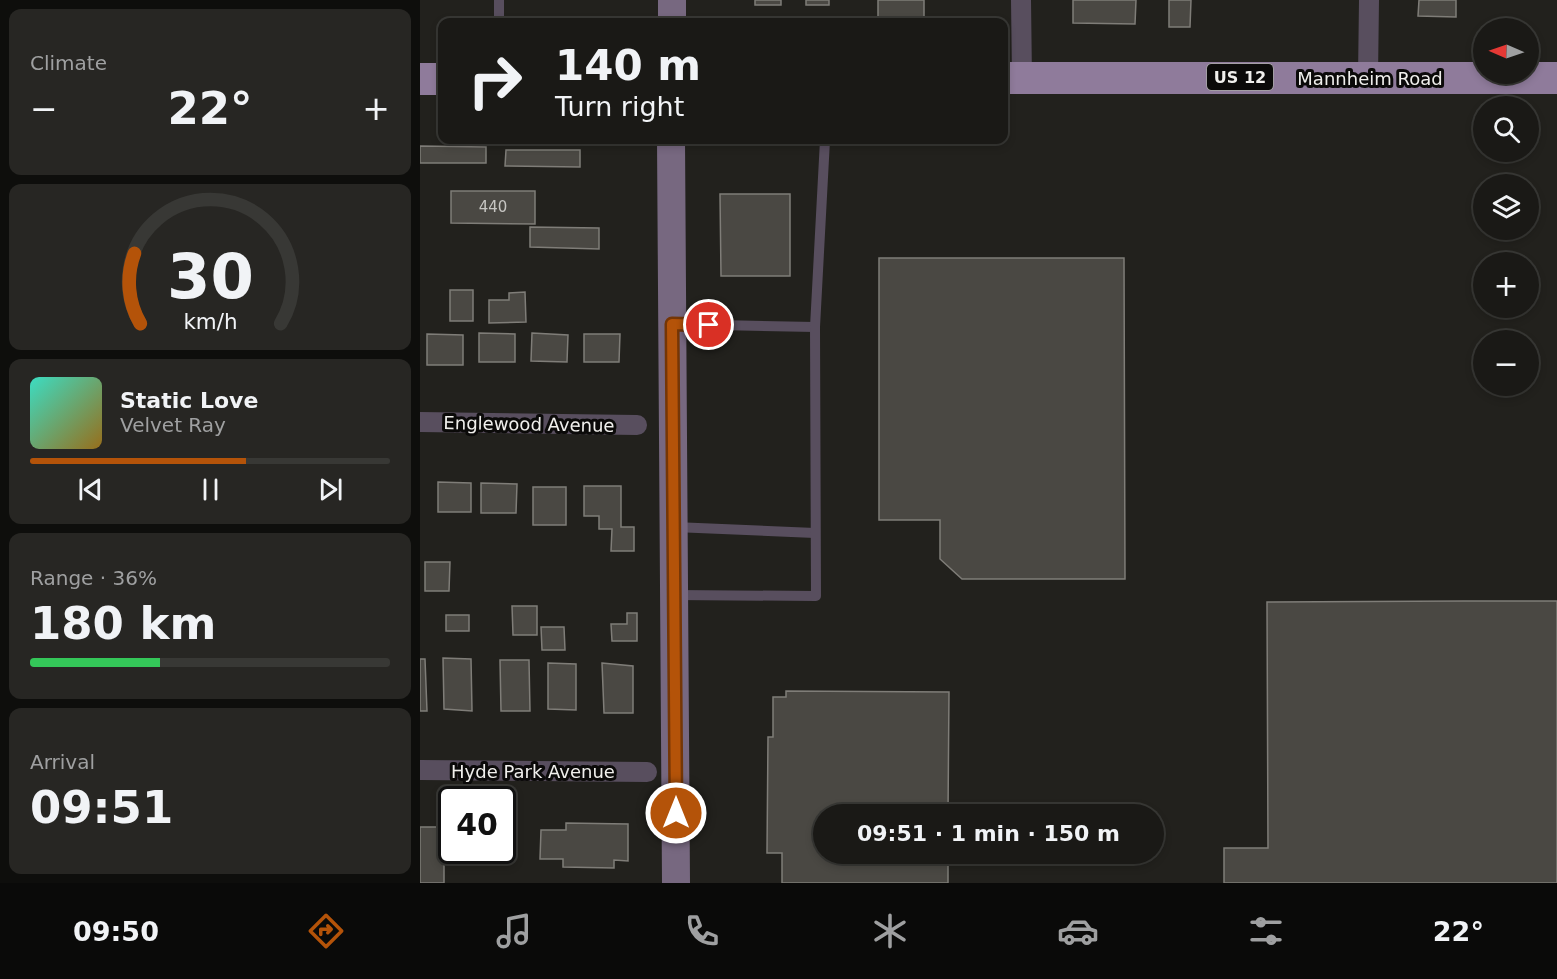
<!DOCTYPE html>
<html lang="en">
<head>
<meta charset="utf-8">
<style>
  :root { --surface:#1a1916; --page:#272623; --text:#f1f3f6; --muted:#9fa0a1; --line:#383835; --accent:#b45309 }
  body { margin:0; font-family:"DejaVu Sans",sans-serif; background:var(--page); color:var(--text); height:100vh; display:flex; flex-direction:column; font-size:22px; white-space:nowrap }
  * { box-sizing:border-box; margin:0 }
  p { font-size:20px; color:var(--muted) }
  .icon { flex:none; width:33px; height:33px; fill:none; stroke:currentColor; stroke-width:2; stroke-linecap:round; stroke-linejoin:round }
  .map { position:relative; flex:1; overflow:hidden }
  .details { display:flex; flex-direction:column; gap:9px; padding:9px; background:#0e0e0c; width:420px }
  .details>* { flex:none }
  .guide { position:absolute; left:18px; top:18px; width:570px; height:126px; border-radius:12px; box-shadow:0 3px 9px #0003,0 0 0 2px var(--line); background:#1a1916; color:var(--text); overflow:hidden }
  .needle { width:39px; rotate:272deg }
  .buttons { position:absolute; left:1053px; top:18px; display:grid; gap:12px }
  .buttons a { display:grid; place-items:center; width:66px; height:66px; border-radius:50%; background:var(--surface); box-shadow:0 3px 9px #0003,0 0 0 2px var(--line); font-size:30px }
  .speed { position:absolute; left:18px; top:786px; display:flex; gap:12px; font-size:30px; font-weight:700; text-align:center }
  .speed>* { display:grid; place-content:center; width:78px; height:78px; border-radius:50%; background:var(--surface); box-shadow:0 3px 9px #0003,0 0 0 2px var(--line); line-height:1 }
  .speed .limit { border:3px solid #111; border-radius:9px; background:#fff; color:#111 }
  .pin { position:absolute; display:grid; place-items:center; width:51px; height:51px; color:#fff; margin:-26px; border:3px solid #fff; border-radius:50%; box-shadow:0 2px 6px #0007 }
  .me { position:absolute; width:66px; margin:-33px; rotate:0deg; stroke-linejoin:round; filter:drop-shadow(0 0 4px #0008) }
  .turn { display:flex; align-items:center; gap:21px; height:126px; padding:0 18px; font-size:27px }
  .turn .icon { width:78px; height:78px; stroke-width:2.5 }
  .turn b { display:block; font-size:42px; line-height:51px }
  .big { font-size:45px; font-weight:700; line-height:1.1 }
  .details .tile { flex:1; display:flex; flex-direction:column; justify-content:center; gap:9px; min-width:0; padding:0 21px; border-radius:12px; background:var(--page) }
  .details .dial { align-items:center; gap:0 }
  .dial svg { height:156px; overflow:visible; fill:none; stroke:var(--line); stroke-width:7; stroke-linecap:round; text-anchor:middle }
  .dial text { fill:var(--text); stroke:none }
  .song { display:flex; align-items:center; gap:18px }
  .cover { width:72px; height:72px; border-radius:9px; background:linear-gradient(135deg,hsl(170 70% 55%),hsl(40 70% 35%)) }
  .played { height:6px; border-radius:3px; background:linear-gradient(90deg,var(--accent) 60%,var(--line) 60%) }
  .keys { display:flex; justify-content:space-around; direction:ltr }
  .heat { display:flex; justify-content:space-between; align-items:center; font-size:33px; direction:ltr }
  .charge { height:9px; border-radius:4px; background:linear-gradient(90deg,#34c759 36%,var(--line) 0) }
  .trip { position:absolute; left:393px; top:804px; width:351px; height:60px; border-radius:30px; background:var(--surface); box-shadow:0 3px 9px #0003,0 0 0 2px var(--line); font-weight:700; line-height:60px; text-align:center }
  .menu { display:flex; height:96px; justify-content:space-around; align-items:center; background:#0a0a09; color:var(--muted) }
  .menu .icon { width:42px; height:42px }
  .menu .on { color:var(--accent) }
  .menu b { font-size:27px; color:var(--text) }
  main { display:flex; flex:1; min-height:0 }
  .map>svg:first-child { display:block }
  .building { fill:#4a4843; stroke:#7f7d78; stroke-width:1.5 }
  .lines { fill:none; stroke-linecap:round; stroke-linejoin:round }
  .lane { stroke:#584e5e; stroke-width:10 }
  .street { stroke:#584e5e; stroke-width:20 }
  .secondary { stroke:#776880; stroke-width:28 }
  .primary { stroke:#8f7b9b; stroke-width:32 }
  .route-casing { stroke:#753606; stroke-width:15 }
  .route { stroke:#b45309; stroke-width:10 }
  .labels { text-anchor:middle; dominant-baseline:central; stroke-width:6; stroke-linejoin:round; paint-order:stroke }
  .number-label { font-size:15px; fill:#c6c5c2 }
  .shield { fill:#0b0a09; stroke:#abaaa8; stroke-width:1.5 }
  .shield-label { font-size:16px; font-weight:bold; fill:#f0efec }
  .street-label { font-size:18px; fill:#f0efec; stroke:#0b0a09 }
</style>
</head>
<body>
<main>
<section class="details">
<div class="tile"><p>Climate</p>
<div class="heat"><a>−</a><b class="big">22°</b><a>+</a></div>
</div>
<div class="tile dial"><svg viewBox="0 0 100 80">
<path d="M14 69A42 42 0 1 1 86 69"/>
<path d="M14 69A42 42 0 0 1 11 33" stroke="#b45309"/>
<text x="50" y="56" font-size="32" font-weight="700">30</text>
<text x="50" y="72" font-size="11">km/h</text>
</svg></div>
<div class="tile">
<div class="song"><i class="cover"></i><div><b>Static Love</b><p>Velvet Ray</p></div></div>
<div class="played"></div>
<div class="keys"><svg class="icon" aria-label="previous" viewBox="0 0 24 24"><path d="M18 5L8 12l10 7zM5 5v14"/></svg><svg class="icon" aria-label="pause" viewBox="0 0 24 24"><path d="M8 5v14M16 5v14"/></svg><svg class="icon" aria-label="next" viewBox="0 0 24 24"><path d="M6 5l10 7-10 7zM19 5v14"/></svg></div>
</div>
<div class="tile"><p>Range · 36%</p><b class="big">180 km</b><div class="charge"></div></div>
<div class="tile"><p>Arrival</p><b class="big">09:51</b></div>
</section>
<div class="map">
<svg width="1137" height="883" viewBox="0 0 1137 883">
  <rect width="100%" height="100%" fill="#22211d"/>
  <g class="building">
    <rect x="335" y="0" width="26" height="5"/>
    <rect x="386" y="0" width="23" height="5"/>
    <rect x="458" y="0" width="46" height="22"/>
    <polygon points="653,0 716,0 715,24 653,23"/>
    <polygon points="749,0 771,0 770,27 749,27"/>
    <polygon points="999,0 1036,0 1036,17 998,16"/>
    <polygon points="0,146 66,147 66,163 0,163"/>
    <polygon points="86,150 160,150 160,167 85,166"/>
    <polygon points="31,191 115,191 115,224 31,223"/>
    <polygon points="300,194 370,194 370,276 301,276"/>
    <polygon points="110,227 179,228 179,249 110,247"/>
    <polygon points="459,258 704,258 705,579 542,579 520,559 520,520 459,520"/>
    <rect x="30" y="290" width="23" height="31"/>
    <polygon points="105,292 106,322 69,323 69,300 89,300 89,293"/>
    <polygon points="59,333 95,334 95,362 59,362"/>
    <polygon points="112,333 148,335 147,362 111,361"/>
    <polygon points="7,334 43,335 43,365 7,365"/>
    <polygon points="164,334 200,334 199,362 164,362"/>
    <polygon points="18,482 51,483 51,512 18,512"/>
    <polygon points="61,483 97,484 96,513 61,513"/>
    <polygon points="164,486 201,486 201,527 214,527 214,551 191,551 192,529 179,529 179,516 164,516"/>
    <rect x="113" y="487" width="33" height="38"/>
    <polygon points="5,562 30,562 29,591 5,591"/>
    <polygon points="1044,601 1137,601 1137,883 804,883 804,848 848,848 847,602"/>
    <polygon points="92,606 117,606 117,635 93,635"/>
    <polygon points="207,613 217,613 217,641 192,641 191,624 207,624"/>
    <rect x="26" y="615" width="23" height="16"/>
    <polygon points="121,627 144,627 145,650 122,650"/>
    <polygon points="23,658 51,659 52,711 24,709"/>
    <polygon points="0,659 5,659 7,711 0,711"/>
    <polygon points="80,660 109,660 110,711 81,711"/>
    <polygon points="128,663 156,664 156,710 128,709"/>
    <polygon points="182,663 213,666 213,713 184,713"/>
    <polygon points="366,691 529,692 528,814 404,814 404,854 528,854 528,883 362,883 362,853 347,853 348,737 353,737 353,697 366,697"/>
    <polygon points="146,823 208,824 208,861 194,860 194,868 143,867 143,859 120,859 121,830 146,830"/>
    <rect x="0" y="827" width="24" height="56"/>
  </g>
  <g class="lines">
    <g class="lane">
      <polyline points="79,0 79,22"/>
      <polyline points="252,324 395,327"/>
      <polyline points="254,527 395,533"/>
      <polyline points="254,595 396,596 395,327 405,140"/>
    </g>
    <g class="street">
      <polyline points="601,0 602,78"/>
      <polyline points="948,77 949,0"/>
      <polyline points="0,422 217,425"/>
      <polyline points="0,770 227,772"/>
    </g>
    <g class="secondary">
      <polyline points="252,0 252,22"/>
      <polyline points="251,140 256,883"/>
    </g>
    <g class="primary">
      <polyline points="584,78 1137,78"/>
      <polyline points="0,79 22,79"/>
    </g>
  </g>
  <g class="lines">
    <defs>
      <polyline id="route" points="256,813 252,324 289,325"/>
    </defs>
    <use href="#route" class="route-casing"/>
    <use href="#route" class="route"/>
  </g>
  <g class="labels">
    <g class="number-label">
      <text x="73" y="207">440</text>
    </g>
    <rect class="shield" x="787" y="64" width="66" height="26" rx="4.5"/>
    <g class="shield-label">
      <text x="820" y="77">US 12</text>
    </g>
    <g class="street-label">
      <text x="950" y="78">Mannheim Road</text>
      <text transform="translate(109 424) rotate(1)">Englewood Avenue</text>
      <text x="113" y="771">Hyde Park Avenue</text>
    </g>
  </g>
</svg>
<div class="buttons">
<a><svg class="needle" viewBox="-14 -14 28 28"><path d="M0-13l5 13h-10z" fill="#e53935"/><path d="M0 13l5-13h-10z" fill="#9fa0a1"/></svg></a>
<a><svg class="icon" aria-label="search" viewBox="0 0 24 24"><circle cx="10" cy="10" r="6"/><path d="M15 15l6 6"/></svg></a>
<a><svg class="icon" aria-label="layers" viewBox="0 0 24 24"><path d="M12 4l9 5-9 5-9-5zM3 14l9 5 9-5"/></svg></a>
<a>+</a>
<a>−</a>
</div>
<div class="speed"><div class="limit">40</div></div>
<div class="pin" style="left:289px;top:325px;background:#d93025"><svg class="icon" aria-label="arrive" viewBox="0 0 24 24"><path d="M6 21V4h12l-3 4 3 4H6"/></svg></div>
<svg class="me" style="left:256px;top:813px" viewBox="-20 -20 40 40"><circle r="17" fill="#b45309" stroke="#fff" stroke-width="3"/><path d="M0-11L8 9 0 5-8 9z" fill="#fff"/></svg>
<div class="trip">09:51 · 1 min · 150 m</div>
<div class="guide">
<div class="turn"><svg class="icon" aria-label="right" viewBox="0 0 24 24"><path d="M7 20v-9h11M14 6l5 5-5 5"/></svg><div><b>140 m</b>Turn right</div></div>
</div>
</div>
</main>
<nav class="menu">
<b>09:50</b>
<svg class="icon on" aria-label="directions" viewBox="0 0 24 24"><path d="M12 3l9 9-9 9-9-9zM9 14v-3h6M13 9l2 2-2 2"/></svg>
<svg class="icon" aria-label="music" viewBox="0 0 24 24"><path d="M9 18V5l10-2v13"/><circle cx="6" cy="18" r="3"/><circle cx="16" cy="16" r="3"/></svg>
<svg class="icon" aria-label="phone" viewBox="0 0 24 24"><path d="M5 4h4l2 5-3 2q2 4 5 5l2-3 5 2v4C11 20 4 13 5 4z"/></svg>
<svg class="icon" aria-label="climate" viewBox="0 0 24 24"><path d="M12 3v18M4 7l16 10M4 17L20 7"/></svg>
<svg class="icon" aria-label="car" viewBox="0 0 24 24"><path d="M5 17H2v-5l4-1 3-4h7l3 4 3 1v5h-3M9 17h6M6 11h13"/><circle cx="7" cy="17" r="2"/><circle cx="17" cy="17" r="2"/></svg>
<svg class="icon" aria-label="filters" viewBox="0 0 24 24"><path d="M4 7h16M4 17h16"/><circle cx="9" cy="7" r="2"/><circle cx="15" cy="17" r="2"/></svg>
<b>22°</b>
</nav>
</body>
</html>
